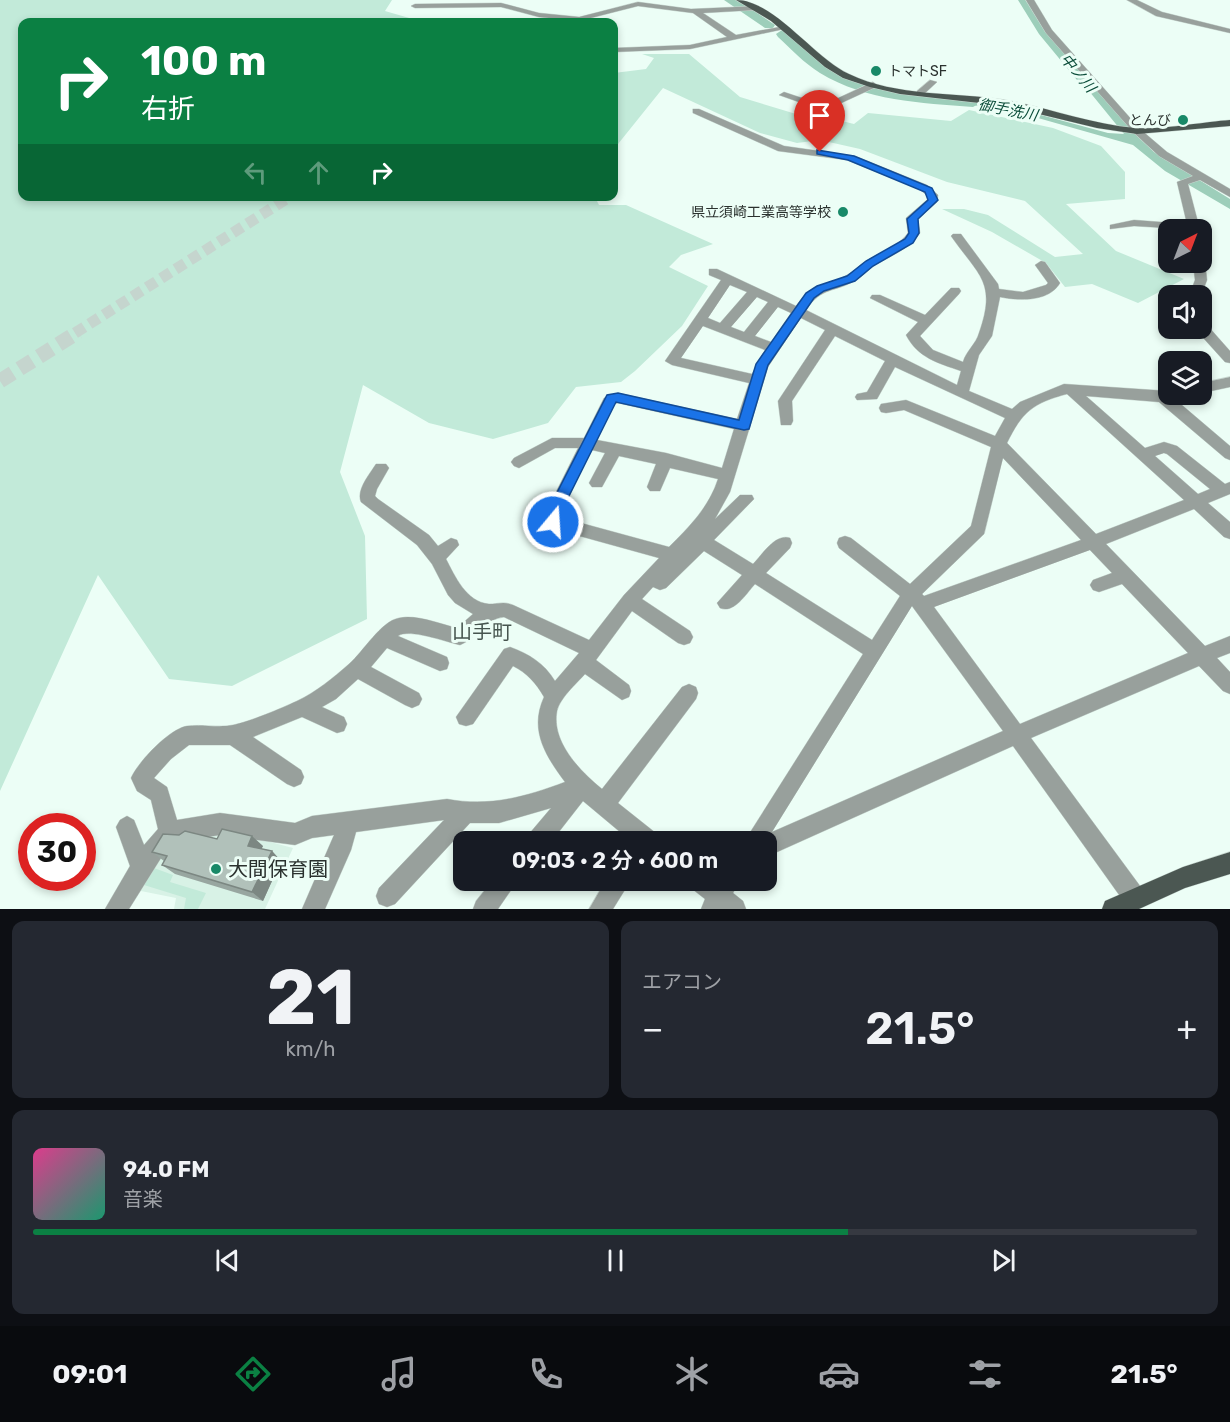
<!DOCTYPE html>
<html lang="ja">
<head>
<meta charset="utf-8">
<style>
  :root { --surface:#171b24; --page:#242831; --text:#f1f3f6; --muted:#9ea1a6; --line:#363941; --accent:#0b8043 }
  body { margin:0; font-family:Rubik,"Noto Sans JP",sans-serif; background:var(--page); color:var(--text); height:100vh; display:flex; flex-direction:column; font-size:22px; white-space:nowrap }
  * { box-sizing:border-box; margin:0 }
  p { font-size:20px; color:var(--muted) }
  .icon { flex:none; width:33px; height:33px; fill:none; stroke:currentColor; stroke-width:2; stroke-linecap:round; stroke-linejoin:round }
  .map { position:relative; height:909px; overflow:hidden }
  .details { display:flex; flex-direction:column; gap:12px; padding:12px; background:#0d0f14; flex:1 }
  .details>* { flex:none }
  .hud { position:absolute; left:18px; top:18px; width:600px; height:183px; border-radius:12px; box-shadow:0 3px 9px #0003; background:#0b8043; color:#fff; overflow:hidden }
  .needle { width:39px; rotate:42deg }
  .fabs { position:absolute; left:1158px; top:219px; display:grid; gap:12px }
  .fabs a { display:grid; place-items:center; width:54px; height:54px; border-radius:12px; background:var(--surface); box-shadow:0 3px 9px #0003; font-size:30px }
  .speed { position:absolute; left:18px; top:813px; display:flex; gap:12px; font-size:30px; font-weight:700; text-align:center }
  .speed>* { display:grid; place-content:center; width:78px; height:78px; border-radius:50%; background:var(--surface); box-shadow:0 3px 9px #0003; line-height:1 }
  .speed .limit { border:9px solid #d22; background:#fff; color:#111 }
  .pin { position:absolute; display:grid; place-items:center; width:51px; height:51px; color:#fff; margin:-62px -26px; border-radius:50% 50% 50% 0; rotate:-45deg; box-shadow:0 0 6px #0007 }
  .pin .icon { rotate:45deg }
  .me { position:absolute; width:66px; margin:-33px; rotate:18deg; stroke-linejoin:round; filter:drop-shadow(0 0 4px #0008) }
  .turn { display:flex; align-items:center; gap:21px; height:126px; padding:0 24px; font-size:27px }
  .turn .icon { width:78px; height:78px; stroke-width:2.5 }
  .turn b { display:block; font-size:42px; line-height:51px }
  .lanes { display:flex; align-items:center; height:57px; padding:0 24px; background:#0003; justify-content:center; gap:30px; direction:ltr }
  .lanes .off { opacity:.35 }
  .big { font-size:45px; font-weight:600; line-height:1.1 }
  .details .widget { flex:1; display:flex; flex-direction:column; justify-content:center; gap:9px; min-width:0; padding:0 21px; border-radius:12px; background:var(--page) }
  .details .dial { align-items:center; gap:0 }
  .dial b { font-size:78px; line-height:1 }
  .song { display:flex; align-items:center; gap:18px }
  .cover { width:72px; height:72px; border-radius:9px; background:linear-gradient(135deg,hsl(330 70% 55%),hsl(160 70% 35%)) }
  .played { height:6px; border-radius:3px; background:linear-gradient(90deg,var(--accent) 70%,var(--line) 70%) }
  .keys { display:flex; justify-content:space-around; direction:ltr }
  .heat { display:flex; justify-content:space-between; align-items:center; font-size:33px; direction:ltr }
  .details .tiles { flex:1; display:grid; gap:12px; grid-template-columns:1fr 1fr }
  .widget:last-child { grid-column:span 2 }
  .trip { position:absolute; left:453px; top:831px; width:324px; height:60px; border-radius:12px; background:var(--surface); box-shadow:0 3px 9px #0003; font-weight:600; line-height:60px; text-align:center }
  .menu { display:flex; height:96px; justify-content:space-around; align-items:center; background:#090b0e; color:var(--muted) }
  .menu .icon { width:42px; height:42px }
  .menu .active { color:var(--accent) }
  .menu b { font-size:27px; color:var(--text) }
  .map>svg:first-child { display:block }
  .built { fill:#d8f2e6 }
  .green { fill:#c2ead9 }
  .water { fill:#9dceba }
  .lines { fill:none; stroke-linecap:round; stroke-linejoin:round }
  .river { fill:#9dceba; fill-rule:evenodd }
  .minor-tunnel-far1 { stroke:#c5d5ce; stroke-width:11; stroke-dasharray:11 6; stroke-linecap:butt }
  .minor-tunnel { stroke:#c5d5ce; stroke-width:15; stroke-dasharray:15 8; stroke-linecap:butt }
  .minor-casing { stroke:#c9d9d2; stroke-width:1 }
  .major-casing { stroke:#c9d9d2; stroke-width:1 }
  .minor { fill:#98a09c; fill-rule:evenodd }
  .major { fill:#4b5752; fill-rule:evenodd }
  .wall { fill:#98a6a0 }
  .shaded-wall { fill:#7c8782 }
  .building { fill:#b1c1ba; stroke:#7c8782; stroke-width:1.5 }
  .route { fill:#1a73e8; stroke:#114b97; stroke-width:1.5 }
  .poi-dot { fill:#188968; stroke:#ecfef6; stroke-width:2 }
  .labels { text-anchor:middle; dominant-baseline:central; stroke-width:6; stroke-linejoin:round; paint-order:stroke }
  .far-poi-label { font-size:14px; fill:#2a312e; stroke:#ecfef6; text-anchor:end }
  .far-water-label { font-size:15px; font-style:italic; fill:#0a4c39; stroke:#ecfef6 }
  .quarter-label { font-size:20px; fill:#46554f; stroke:#ecfef6 }
  .near-poi-label { font-size:20px; fill:#2a312e; stroke:#ecfef6; text-anchor:start }
</style>
</head>
<body>
<div class="map">
<svg width="1230" height="909" viewBox="0 0 1230 909">
  <rect width="100%" height="100%" fill="#ecfef6"/>
  <polygon class="built" points="221,829 293,848 265,909 174,909 176,898 136,890 169,839"/>
  <g class="green">
    <polygon points="0,0 392,0 385,11 423,22 22,22 22,196 595,197 599,205 626,205 713,244 681,255 669,267 708,286 682,326 635,371 621,382 576,387 548,423 493,439 429,423 363,385 340,472 365,536 367,619 232,686 169,679 98,575 0,791"/>
    <polygon points="642,54 689,54 740,97 806,117 814,114 854,124 868,113 951,121 969,110 1053,128 1101,146 1125,172 1125,199 1066,204 1116,251 1184,279 1138,303 1092,284 1065,287 1046,263 992,232 942,209 964,209 988,215 1055,257 1083,254 1025,201 947,182 860,149 820,140 797,143 760,133 663,88 614,149 614,73 646,69 654,58"/>
    <polygon points="154,868 173,875 170,882 206,893 198,909 184,909 186,898 144,885"/>
  </g>
  <polygon class="water" points="1058,53 1065,53 1137,136 1154,152 1230,199 1230,209 1165,171 1133,145 1006,109 945,102 944,99 1008,106 1108,133 1124,134"/>
  <g class="lines">
    <g class="river">
      <polygon points="724,0 738,0 775,25 773,28 765,28"/>
      <polygon points="1018,0 1030,0 1048,29 1087,74 1089,77 1087,80 1077,80 1039,34"/>
      <path d="M 782,30 L 786,31 C 800,44 813,58 829,67 C 872,94 924,95 973,99 L 980,103 L 973,107 C 921,103 866,101 820,73 C 804,63 791,49 778,37 L 776,34 Z"/>
    </g>
    <polyline class="minor-tunnel-far1" points="75,333 291,196"/>
    <polyline class="minor-tunnel" points="0,381 78,332"/>
    <defs>
      <g id="minor">
        <polygon points="1026,0 1034,0 1052,30 1140,129 1167,152 1230,189 1230,197 1200,180 1188,184 1200,230 1134,226 1110,229 1110,225 1134,220 1187,224 1177,182 1193,176 1159,156 1134,133 1046,33"/>
        <polygon points="1127,0 1137,0 1162,12 1230,29 1230,33 1156,16"/>
        <polygon points="638,2 691,9 759,6 759,10 756,10 703,13 736,35 785,26 789,28 690,49 614,52 614,48 690,45 727,37 693,13 638,6 579,21 539,17 501,7 415,8 411,6 415,4 501,3 539,13 579,17"/>
        <polygon points="930,80 937,82 923,95 917,95 917,91"/>
        <polygon points="873,82 877,85 876,87 824,111 779,95 784,92 823,105"/>
        <path d="M 693,109 L 699,109 L 784,146 L 855,156 L 927,185 L 938,195 L 937,202 L 918,219 L 920,233 C 908,250 892,255 875,265 C 868,270 863,276 856,280 C 835,293 822,286 806,310 L 957,385 L 961,371 C 938,363 918,358 906,335 L 918,322 L 870,298 L 872,295 L 880,295 L 925,315 L 951,288 L 959,288 L 961,291 L 959,294 L 920,336 L 933,350 L 963,362 C 966,351 976,344 979,333 C 997,282 979,276 951,236 L 953,234 L 961,234 L 998,284 L 999,289 L 1023,292 L 1046,285 L 1048,283 L 1035,265 L 1041,261 L 1045,262 L 1060,283 C 1049,302 1019,301 1000,297 L 992,336 L 979,355 L 969,391 L 1012,409 L 1020,402 L 1064,384 L 1168,391 L 1168,394 L 1194,394 L 1192,397 L 1176,400 L 1230,446 L 1230,460 L 1225,458 L 1159,402 L 1086,396 L 1145,448 L 1164,442 L 1177,446 L 1225,484 L 1230,482 L 1230,494 L 1208,503 L 1230,522 L 1230,539 L 1224,537 L 1194,509 L 1106,544 L 1205,646 L 1230,636 L 1230,653 L 1217,658 L 1230,672 L 1230,694 L 1223,691 L 1199,666 L 1031,738 L 1143,890 L 1146,898 L 1143,906 L 1135,909 L 1127,906 L 1013,746 L 766,857 L 766,842 L 744,842 L 863,654 L 755,584 C 746,594 734,614 720,608 L 717,603 L 742,575 L 704,551 L 666,588 L 660,590 L 653,587 L 642,599 L 690,631 L 693,637 L 690,643 L 684,645 L 678,643 L 632,611 L 596,660 L 629,685 L 631,691 L 629,697 L 622,700 L 585,674 C 576,684 560,698 557,711 C 551,742 581,772 602,789 L 682,687 L 689,684 L 696,687 L 698,693 L 696,699 L 618,803 L 657,834 L 659,842 L 632,842 L 583,801 L 551,842 L 527,842 L 529,834 L 551,808 L 499,823 L 470,823 L 395,904 L 387,907 L 379,904 L 376,896 L 379,888 L 444,820 L 356,832 L 351,850 L 325,909 L 302,909 L 334,835 L 312,838 L 295,845 L 220,835 L 175,842 L 161,858 L 129,909 L 105,909 L 130,866 L 116,827 L 120,820 L 127,816 L 134,820 L 144,845 L 158,829 L 151,800 L 137,791 L 131,778 C 138,762 169,729 187,726 C 202,724 218,728 233,725 C 249,722 282,708 297,701 C 316,692 333,678 349,664 C 363,652 381,621 399,618 C 416,614 440,624 457,628 L 473,614 L 455,603 L 448,595 L 432,564 L 417,545 L 361,502 C 356,490 369,475 376,464 L 386,464 L 389,468 L 377,489 L 375,496 L 378,499 L 429,535 L 438,546 L 451,538 L 457,540 L 459,545 L 446,559 C 455,576 466,602 489,604 C 498,604 504,601 513,605 L 589,640 L 624,595 L 659,558 L 547,527 L 543,518 L 578,448 L 555,448 L 519,468 L 514,466 L 511,462 L 514,458 L 552,438 L 584,438 L 604,398 L 618,393 L 737,419 L 749,383 L 672,365 L 665,361 L 721,280 L 709,275 L 709,269 L 717,269 L 796,306 C 813,282 825,287 847,275 C 854,272 859,265 866,261 C 880,252 898,247 908,233 L 906,218 L 928,199 L 928,196 L 919,189 L 847,160 L 778,151 L 693,113 ZM 730,285 L 747,292 L 720,323 L 708,318 ZM 757,297 L 768,302 L 744,332 L 731,327 ZM 778,307 L 791,313 L 771,342 L 755,336 ZM 801,318 L 825,330 L 778,401 L 781,425 L 791,425 L 793,421 L 792,401 L 835,336 L 885,361 L 867,392 L 857,394 L 855,397 L 857,400 L 877,399 L 895,367 L 1005,418 L 995,436 L 906,400 L 881,404 L 879,408 L 881,412 L 886,413 L 904,410 L 991,447 L 971,526 L 910,584 L 851,538 L 845,536 L 839,538 L 837,543 L 839,548 L 900,596 L 872,640 L 766,573 L 790,548 L 792,543 L 790,538 C 775,533 762,555 753,564 L 714,540 L 754,499 L 752,495 L 740,495 L 715,519 L 730,492 L 768,367 ZM 703,326 L 765,350 L 752,374 L 681,358 ZM 1067,394 L 1184,500 L 1096,534 L 1007,443 C 1022,412 1033,403 1067,394 ZM 618,403 L 734,429 L 722,468 L 666,453 L 597,440 L 614,404 ZM 592,450 L 605,453 L 589,483 L 592,487 L 602,487 L 619,456 L 656,464 L 647,487 L 650,491 L 660,491 L 670,468 L 718,479 C 709,507 690,526 669,547 L 559,517 ZM 1164,453 L 1167,454 L 1210,489 L 1198,494 L 1155,456 ZM 1003,458 L 1081,540 L 924,596 L 922,594 L 984,534 ZM 1090,550 L 1112,573 L 1093,580 L 1090,585 L 1093,590 L 1099,592 L 1122,584 L 1188,653 L 1020,724 L 934,607 ZM 912,606 L 1003,731 L 772,832 ZM 504,617 L 579,653 L 555,681 C 544,663 529,654 510,647 L 504,649 L 456,717 L 459,724 L 466,726 L 473,724 L 513,666 C 527,673 536,683 544,697 C 529,730 545,755 565,782 C 525,797 489,807 447,799 L 312,816 L 295,823 L 220,813 L 177,820 L 167,787 L 154,778 L 171,759 L 189,745 L 230,745 L 287,784 L 294,787 L 301,784 L 304,777 L 301,770 L 253,737 L 302,717 L 337,733 L 344,731 L 347,724 L 344,717 L 322,707 L 336,699 L 358,679 L 405,705 L 412,708 L 419,705 L 422,699 L 419,693 L 371,667 L 387,648 L 440,671 L 447,669 L 449,663 L 447,657 L 398,636 C 409,628 446,642 460,645 C 478,638 484,619 504,617 Z"/>
        <polygon points="1202,259 1205,262 1207,280 1201,296 1189,296 1195,280 1193,262 1202,262"/>
        <polygon points="1202,324 1207,325 1230,351 1230,363 1225,362 1197,331 1196,328 1202,328"/>
        <polygon points="1230,377 1230,387 1202,393 1202,383"/>
        <polygon points="493,880 518,880 498,909 473,909 476,901"/>
        <polygon points="606,880 631,880 613,909 589,909"/>
        <polygon points="688,880 740,880 733,893 743,901 746,909 701,909 705,899 691,888"/>
      </g>
      <g id="major">
        <path d="M 736,0 C 774,0 814,58 849,74 C 897,97 954,92 1006,100 C 1049,108 1090,124 1135,128 C 1161,130 1203,122 1230,120 L 1230,126 L 1137,134 L 1097,128 L 1006,106 L 900,94 L 870,87 L 843,78 L 825,67 L 771,21 Z"/>
        <polygon points="1230,852 1230,874 1185,888 1139,909 1102,909 1105,901 1183,867"/>
      </g>
    </defs>
    <use href="#minor" class="minor-casing"/>
    <use href="#major" class="major-casing"/>
    <use href="#minor" class="minor"/>
    <use href="#major" class="major"/>
  </g>
  <polygon class="wall" points="217,839 263,846 261,849 272,851 281,861 263,901 175,874 162,865 164,861 152,852"/>
  <g class="shaded-wall">
    <polygon points="252,836 263,846 258,856 248,846"/>
    <polygon points="272,851 281,861 263,901 252,892"/>
  </g>
  <polygon class="building" points="222,829 252,836 248,846 272,851 252,892 162,865 167,856 152,852 163,834 179,835 185,831 217,839"/>
  <polygon class="route" points="817,150 854,156 932,188 938,200 918,219 919,233 913,243 873,266 855,281 824,291 814,298 768,365 749,429 744,430 616,402 558,518 560,522 558,527 548,527 544,518 607,395 618,393 739,420 756,364 806,293 817,286 847,276 866,261 905,239 909,233 907,219 928,200 925,192 848,160 817,154"/>
  <g class="poi-dot">
    <circle cx="876" cy="71" r="6"/>
    <circle cx="1183" cy="120" r="6"/>
    <circle cx="843" cy="212" r="6"/>
    <circle cx="216" cy="869" r="6"/>
  </g>
  <g class="labels">
    <g class="far-poi-label">
      <text x="888" y="71" text-anchor="start">トマトSF</text>
      <text x="1171" y="120">とんび</text>
      <text x="831" y="212">県立須崎工業高等学校</text>
    </g>
    <g class="far-water-label">
      <text transform="translate(1078 73) rotate(50)">中ノ川</text>
      <text transform="translate(1008 110) rotate(11)">御手洗川</text>
    </g>
    <g class="quarter-label">
      <text x="482" y="632">山手町</text>
    </g>
    <g class="near-poi-label">
      <text x="228" y="869">大間保育園</text>
    </g>
  </g>
</svg>
<div class="fabs">
<a><svg class="needle" viewBox="-14 -14 28 28"><path d="M0-13l5 13h-10z" fill="#e53935"/><path d="M0 13l5-13h-10z" fill="#9ea1a6"/></svg></a>
<a><svg class="icon" aria-label="sound" viewBox="0 0 24 24"><path d="M4 9h4l5-4v14l-5-4H4zM17 9q2 3 0 6"/></svg></a>
<a><svg class="icon" aria-label="layers" viewBox="0 0 24 24"><path d="M12 4l9 5-9 5-9-5zM3 14l9 5 9-5"/></svg></a>
</div>
<div class="speed"><div class="limit">30</div></div>
<div class="pin" style="left:820px;top:152px;background:#d93025"><svg class="icon" aria-label="arrive" viewBox="0 0 24 24"><path d="M6 21V4h12l-3 4 3 4H6"/></svg></div>
<svg class="me" style="left:553px;top:522px" viewBox="-20 -20 40 40"><circle r="17" fill="#1a73e8" stroke="#fff" stroke-width="3"/><path d="M0-11L8 9 0 5-8 9z" fill="#fff"/></svg>
<div class="trip">09:03 · 2 分 · 600 m</div>
<div class="hud">
<div class="turn"><svg class="icon" aria-label="right" viewBox="0 0 24 24"><path d="M7 20v-9h11M14 6l5 5-5 5"/></svg><div><b>100 m</b>右折</div></div>
<div class="lanes"><svg class="icon off" aria-label="left" viewBox="0 0 24 24"><path d="M17 20v-9H6M10 6l-5 5 5 5"/></svg><svg class="icon off" aria-label="ahead" viewBox="0 0 24 24"><path d="M12 20V5M6 11l6-6 6 6"/></svg><svg class="icon" aria-label="right" viewBox="0 0 24 24"><path d="M7 20v-9h11M14 6l5 5-5 5"/></svg></div>
</div>
</div>
<section class="details">
<div class="tiles">
<div class="widget dial"><b>21</b><p>km/h</p></div>
<div class="widget"><p>エアコン</p>
<div class="heat"><a>−</a><b class="big">21.5°</b><a>+</a></div>
</div>
<div class="widget">
<div class="song"><i class="cover"></i><div><b>94.0 FM</b><p>音楽</p></div></div>
<div class="played"></div>
<div class="keys"><svg class="icon" aria-label="previous" viewBox="0 0 24 24"><path d="M18 5L8 12l10 7zM5 5v14"/></svg><svg class="icon" aria-label="pause" viewBox="0 0 24 24"><path d="M8 5v14M16 5v14"/></svg><svg class="icon" aria-label="next" viewBox="0 0 24 24"><path d="M6 5l10 7-10 7zM19 5v14"/></svg></div>
</div>
</div>
</section>
<nav class="menu">
<b>09:01</b>
<svg class="icon active" aria-label="directions" viewBox="0 0 24 24"><path d="M12 3l9 9-9 9-9-9zM9 14v-3h6M13 9l2 2-2 2"/></svg>
<svg class="icon" aria-label="music" viewBox="0 0 24 24"><path d="M9 18V5l10-2v13"/><circle cx="6" cy="18" r="3"/><circle cx="16" cy="16" r="3"/></svg>
<svg class="icon" aria-label="phone" viewBox="0 0 24 24"><path d="M5 4h4l2 5-3 2q2 4 5 5l2-3 5 2v4C11 20 4 13 5 4z"/></svg>
<svg class="icon" aria-label="climate" viewBox="0 0 24 24"><path d="M12 3v18M4 7l16 10M4 17L20 7"/></svg>
<svg class="icon" aria-label="car" viewBox="0 0 24 24"><path d="M5 17H2v-5l4-1 3-4h7l3 4 3 1v5h-3M9 17h6M6 11h13"/><circle cx="7" cy="17" r="2"/><circle cx="17" cy="17" r="2"/></svg>
<svg class="icon" aria-label="filters" viewBox="0 0 24 24"><path d="M4 7h16M4 17h16"/><circle cx="9" cy="7" r="2"/><circle cx="15" cy="17" r="2"/></svg>
<b>21.5°</b>
</nav>
</body>
</html>
